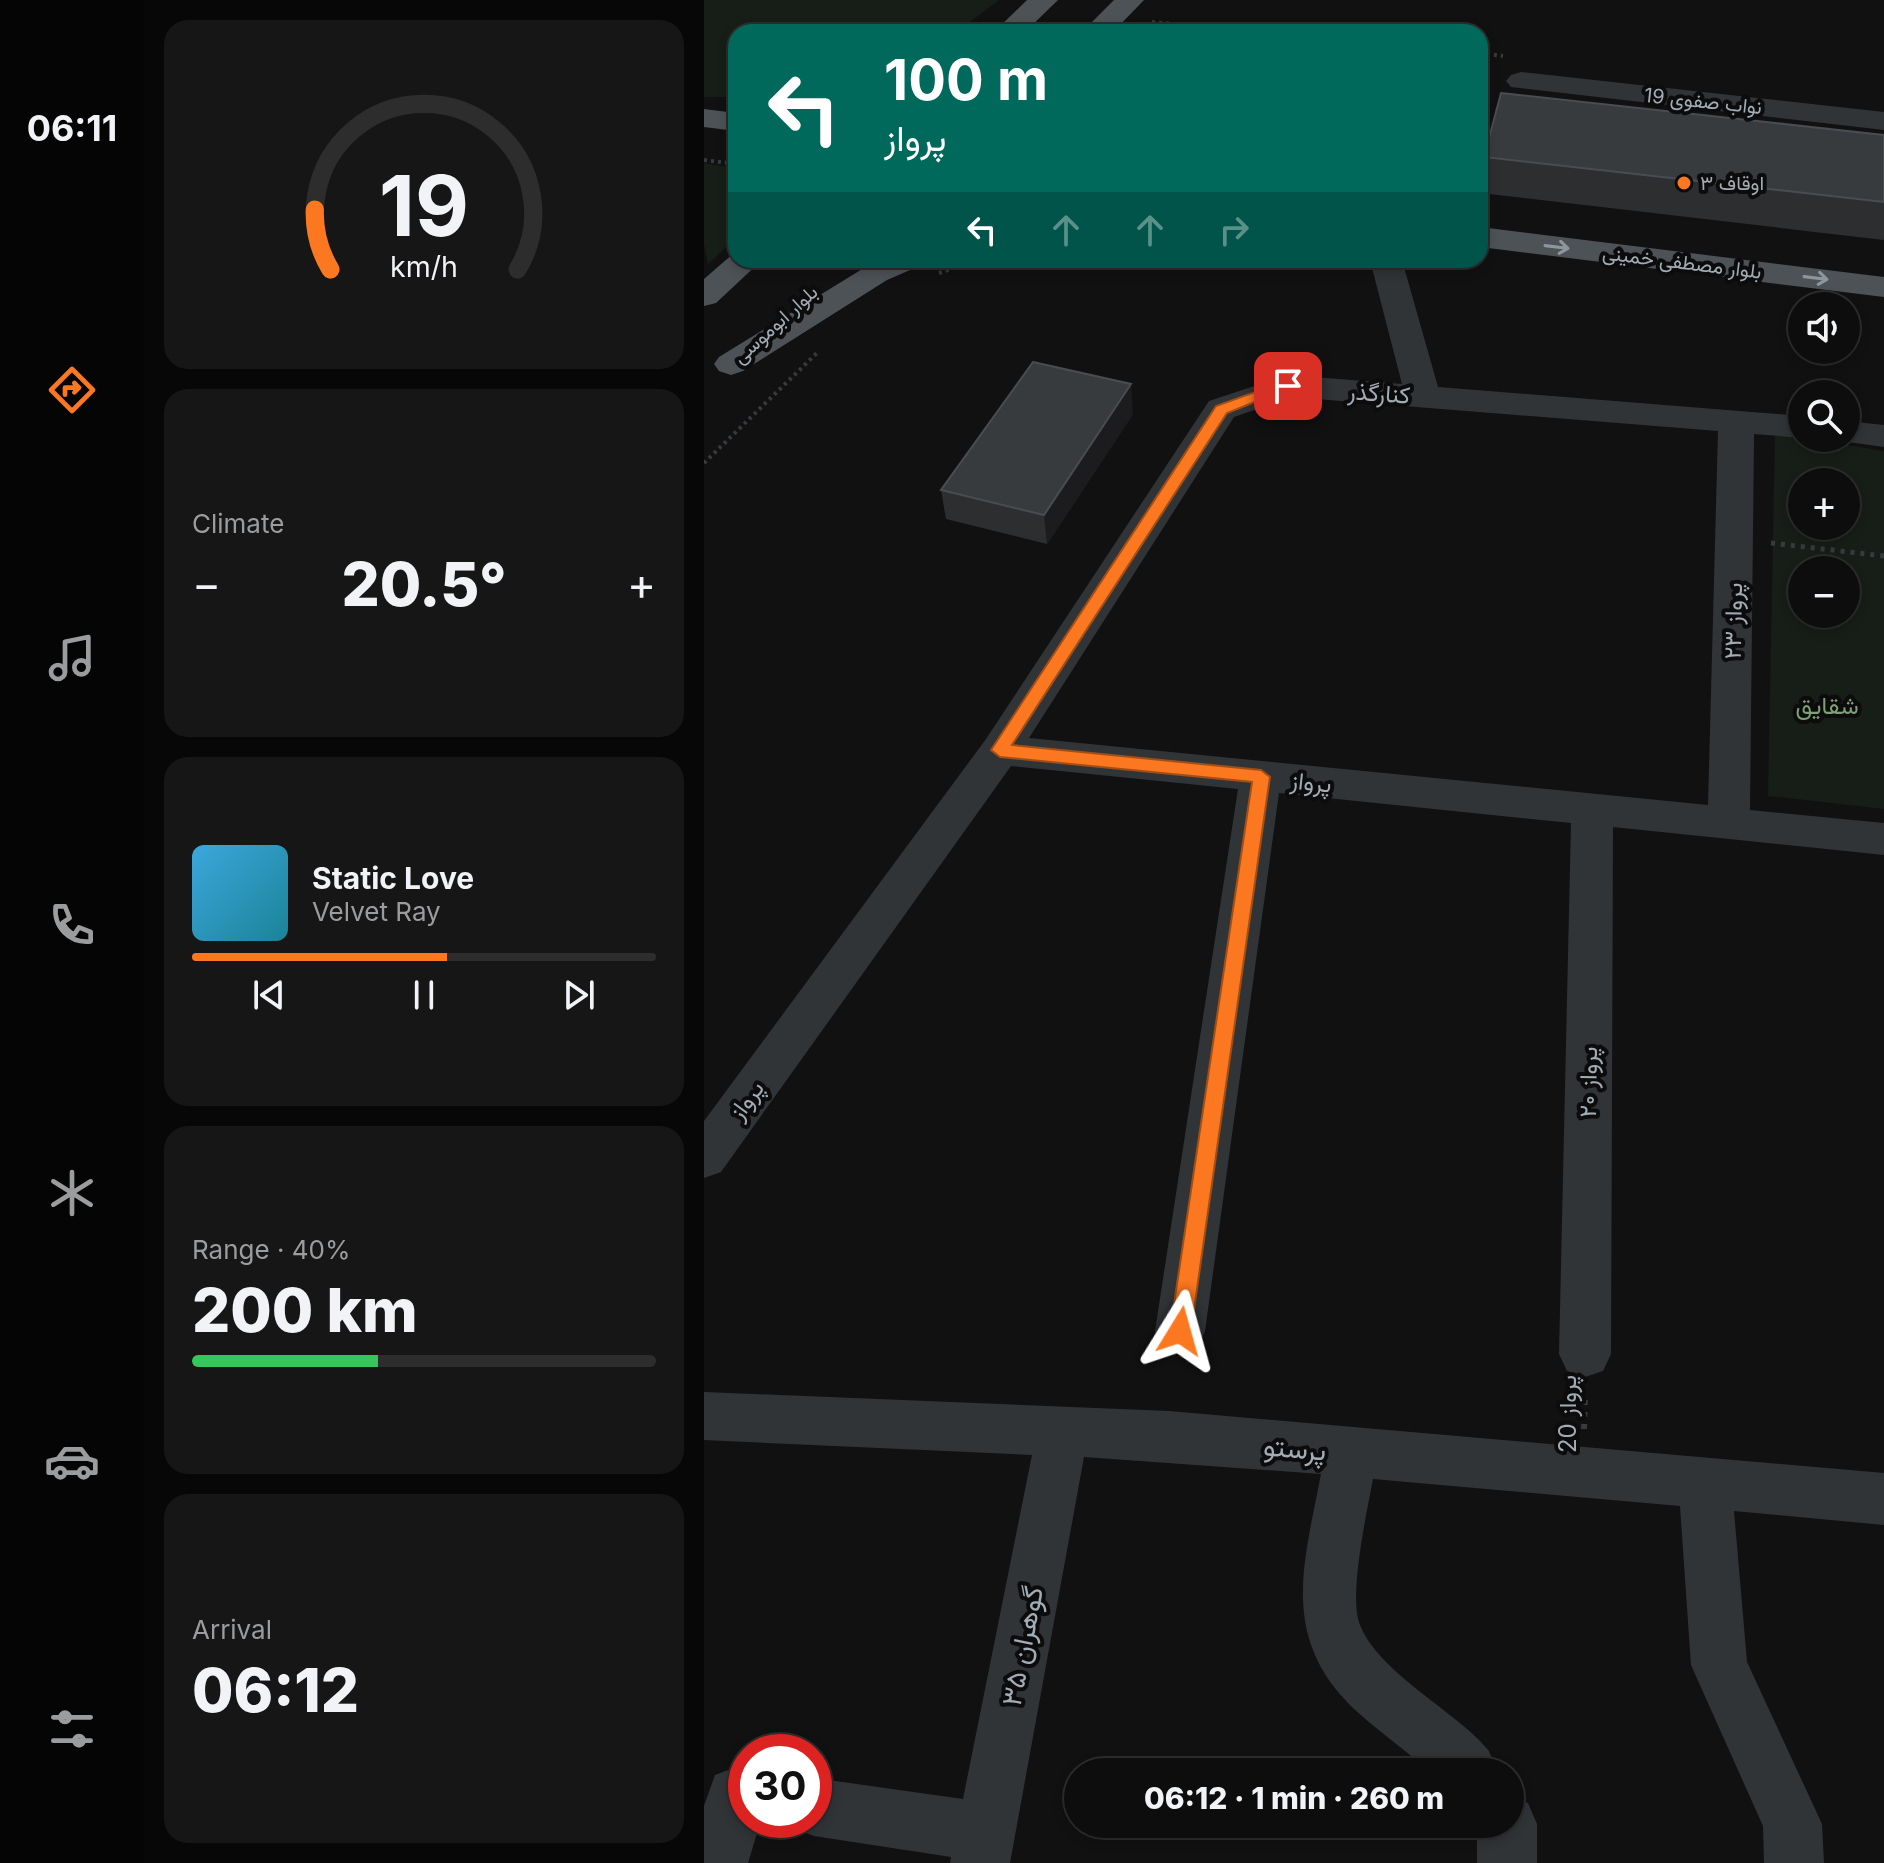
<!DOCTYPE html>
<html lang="en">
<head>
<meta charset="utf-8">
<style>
  :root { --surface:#0d0d0e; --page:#161617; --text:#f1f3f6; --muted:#9a9c9e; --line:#2d2d2e; --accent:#fb7820 }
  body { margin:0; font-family:Inter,Vazirmatn,sans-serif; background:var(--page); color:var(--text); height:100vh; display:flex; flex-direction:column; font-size:30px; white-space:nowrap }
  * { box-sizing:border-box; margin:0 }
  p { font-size:26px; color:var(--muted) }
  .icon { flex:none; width:44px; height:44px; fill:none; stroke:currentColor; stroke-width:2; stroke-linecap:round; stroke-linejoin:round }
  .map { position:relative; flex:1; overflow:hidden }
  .drawer { display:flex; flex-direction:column; gap:20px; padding:20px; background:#070708; width:560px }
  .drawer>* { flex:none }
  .banner { position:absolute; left:24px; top:24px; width:760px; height:244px; border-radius:24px; box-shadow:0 4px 12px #0003,0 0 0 2px var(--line); background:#00695c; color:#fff; overflow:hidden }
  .tools { position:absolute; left:1084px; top:292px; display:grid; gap:16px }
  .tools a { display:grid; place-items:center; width:72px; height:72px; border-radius:50%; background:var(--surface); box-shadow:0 4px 12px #0003,0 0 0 2px var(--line); font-size:40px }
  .speed { position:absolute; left:24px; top:1734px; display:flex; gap:16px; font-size:40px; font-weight:700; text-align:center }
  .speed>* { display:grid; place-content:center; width:104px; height:104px; border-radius:50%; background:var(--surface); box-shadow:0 4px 12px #0003,0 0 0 2px var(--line); line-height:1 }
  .speed .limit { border:12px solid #d22; background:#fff; color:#111 }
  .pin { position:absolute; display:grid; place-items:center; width:68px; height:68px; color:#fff; margin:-34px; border-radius:16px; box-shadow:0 4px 12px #0006 }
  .me { position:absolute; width:88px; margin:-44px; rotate:8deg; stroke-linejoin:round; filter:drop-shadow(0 0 6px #0008) }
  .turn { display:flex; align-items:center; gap:28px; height:168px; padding:0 24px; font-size:36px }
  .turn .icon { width:104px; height:104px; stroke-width:2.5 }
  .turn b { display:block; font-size:56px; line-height:68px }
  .lanes { display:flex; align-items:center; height:76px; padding:0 24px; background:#0003; justify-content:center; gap:40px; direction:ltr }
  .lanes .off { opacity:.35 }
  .big { font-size:60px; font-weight:800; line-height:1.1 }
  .drawer .widget { flex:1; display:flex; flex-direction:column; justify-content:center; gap:12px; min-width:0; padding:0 28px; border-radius:24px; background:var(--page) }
  .drawer .dial { align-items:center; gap:0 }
  .dial svg { height:208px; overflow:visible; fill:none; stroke:var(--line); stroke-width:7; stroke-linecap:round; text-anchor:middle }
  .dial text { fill:var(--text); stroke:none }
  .song { display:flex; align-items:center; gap:24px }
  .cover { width:96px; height:96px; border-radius:12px; background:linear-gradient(135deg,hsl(200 70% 55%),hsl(190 70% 35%)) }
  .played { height:8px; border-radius:4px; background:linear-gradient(90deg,var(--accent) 55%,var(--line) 55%) }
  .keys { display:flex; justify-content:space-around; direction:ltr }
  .heat { display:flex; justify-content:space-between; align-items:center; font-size:44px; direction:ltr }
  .charge { height:12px; border-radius:6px; background:linear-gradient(90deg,#34c759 40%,var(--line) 0) }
  .trip { position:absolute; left:360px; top:1758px; width:460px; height:80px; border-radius:40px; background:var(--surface); box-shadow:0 4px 12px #0003,0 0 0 2px var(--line); font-weight:800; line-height:80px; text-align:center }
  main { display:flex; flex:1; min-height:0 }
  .tab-bar { display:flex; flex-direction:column; width:144px; justify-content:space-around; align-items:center; background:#050506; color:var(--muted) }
  .tab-bar .icon { width:56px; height:56px }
  .tab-bar .selected { color:var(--accent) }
  .tab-bar b { font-size:36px; color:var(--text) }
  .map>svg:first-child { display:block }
  .green { fill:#171d17; fill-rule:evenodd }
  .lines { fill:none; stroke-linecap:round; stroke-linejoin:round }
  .path-far2 { stroke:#373b3e; stroke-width:4; stroke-dasharray:3 4; stroke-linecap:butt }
  .path-far1 { stroke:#373b3e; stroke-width:5; stroke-dasharray:4 6; stroke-linecap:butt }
  .path { stroke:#373b3e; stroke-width:6; stroke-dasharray:5 7; stroke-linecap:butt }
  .minor { fill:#313437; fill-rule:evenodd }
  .major { fill:#4d5257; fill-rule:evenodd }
  .wall { fill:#2c2e30 }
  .shaded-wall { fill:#1c1c1e }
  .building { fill:#383b3e; stroke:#494d51; stroke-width:2 }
  .oneway { stroke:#8c969d }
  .route { fill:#fb7820; stroke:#a34e15; stroke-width:2 }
  .poi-dot { fill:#fb7820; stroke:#0c0c0d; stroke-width:3 }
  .labels { text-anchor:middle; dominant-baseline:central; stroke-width:8; stroke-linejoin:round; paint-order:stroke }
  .far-street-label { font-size:20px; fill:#a1acb4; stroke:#0c0c0d }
  .far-poi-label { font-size:20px; fill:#a1acb4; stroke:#0c0c0d; text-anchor:start }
  .street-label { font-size:24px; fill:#a1acb4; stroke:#0c0c0d }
  .park-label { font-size:24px; fill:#7fa077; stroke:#0c0c0d }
  .near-street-label { font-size:28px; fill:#a1acb4; stroke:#0c0c0d }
</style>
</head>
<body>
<main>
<nav class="tab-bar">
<b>06:11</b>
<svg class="icon selected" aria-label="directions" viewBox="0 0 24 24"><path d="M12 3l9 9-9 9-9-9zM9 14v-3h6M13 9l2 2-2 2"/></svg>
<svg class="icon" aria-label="music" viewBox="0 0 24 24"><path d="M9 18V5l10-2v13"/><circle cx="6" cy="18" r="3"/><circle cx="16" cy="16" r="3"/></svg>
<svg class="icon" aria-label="phone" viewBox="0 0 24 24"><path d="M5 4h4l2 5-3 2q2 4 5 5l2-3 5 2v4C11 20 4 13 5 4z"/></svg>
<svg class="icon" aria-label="climate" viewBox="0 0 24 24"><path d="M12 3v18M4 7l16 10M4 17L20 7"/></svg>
<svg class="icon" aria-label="car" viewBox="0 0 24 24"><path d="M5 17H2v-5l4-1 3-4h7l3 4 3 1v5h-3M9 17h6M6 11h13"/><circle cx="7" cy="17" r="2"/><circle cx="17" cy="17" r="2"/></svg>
<svg class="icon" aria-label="filters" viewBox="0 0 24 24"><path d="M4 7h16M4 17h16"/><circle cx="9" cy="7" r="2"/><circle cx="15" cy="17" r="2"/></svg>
</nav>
<section class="drawer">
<div class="widget dial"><svg viewBox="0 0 100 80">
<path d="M14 69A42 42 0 1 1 86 69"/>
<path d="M14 69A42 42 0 0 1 8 46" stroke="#fb7820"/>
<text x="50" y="56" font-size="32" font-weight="700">19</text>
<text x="50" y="72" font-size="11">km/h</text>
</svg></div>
<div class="widget"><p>Climate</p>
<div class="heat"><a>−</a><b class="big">20.5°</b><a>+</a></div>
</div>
<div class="widget">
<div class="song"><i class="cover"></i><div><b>Static Love</b><p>Velvet Ray</p></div></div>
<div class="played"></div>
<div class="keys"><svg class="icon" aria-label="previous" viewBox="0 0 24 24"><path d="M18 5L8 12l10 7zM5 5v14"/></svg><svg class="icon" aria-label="pause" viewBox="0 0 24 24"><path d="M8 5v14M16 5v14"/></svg><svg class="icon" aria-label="next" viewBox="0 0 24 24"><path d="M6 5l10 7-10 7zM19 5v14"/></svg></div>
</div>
<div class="widget"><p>Range · 40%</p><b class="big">200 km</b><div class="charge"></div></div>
<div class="widget"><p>Arrival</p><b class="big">06:12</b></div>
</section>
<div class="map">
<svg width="1180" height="1863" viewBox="0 0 1180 1863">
  <rect width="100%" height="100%" fill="#111112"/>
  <g class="green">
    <polygon points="0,0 295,0 253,32 32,32 32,97 0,97"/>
    <polygon points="0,163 32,168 32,238 4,264 0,245"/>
    <path d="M 1071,433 L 1180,451 L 1180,809 L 1064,796 ZM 1098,482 L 1142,482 L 1142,526 L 1098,526 ZM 1098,570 L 1142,570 L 1142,614 L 1098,614 Z"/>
  </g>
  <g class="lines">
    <g class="path-far2">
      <polyline points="448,22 558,32"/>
      <polyline points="776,53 799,56"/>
      <polyline points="0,160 32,164"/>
      <polyline points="235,273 247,269 252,260"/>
      <polyline points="0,463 115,351"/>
    </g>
    <polyline class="path-far1" points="1067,543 1180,556"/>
    <polyline class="path" points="880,1429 881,1395"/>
    <g class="minor">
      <polygon points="817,72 1180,112 1180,130 807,87 802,81 807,75"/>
      <path d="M 666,260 L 698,260 L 734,387 L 1098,416 L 1099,438 L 1050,434 L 1046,810 L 1180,823 L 1180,855 L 909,827 L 907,1354 L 899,1371 L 881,1377 L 863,1371 L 855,1354 L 867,823 L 575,793 L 501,1331 L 494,1347 L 476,1354 L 458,1347 L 451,1331 L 534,789 L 307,766 L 17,1172 L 0,1178 L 0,1121 L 282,739 L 505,401 L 584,375 L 698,384 ZM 587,397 L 1014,431 L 1004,805 L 325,738 L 530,417 Z"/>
      <polygon points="1142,421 1180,425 1180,447 1129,440 1142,438"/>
      <path d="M 0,1392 L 465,1411 L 1180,1473 L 1180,1525 L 1030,1511 L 1043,1662 L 1118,1824 L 1120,1863 L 1060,1863 L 1059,1826 L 987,1665 L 976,1506 L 669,1479 C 663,1512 644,1596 656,1625 C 673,1669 741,1706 775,1740 L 785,1751 L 793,1772 L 725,1772 C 701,1749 674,1731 650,1709 C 575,1637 600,1564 617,1474 L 380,1457 L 306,1863 L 246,1863 L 247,1857 L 110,1836 L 89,1828 L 86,1820 L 110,1820 L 110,1778 L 259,1799 L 328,1455 L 0,1440 Z"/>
      <polygon points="32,1767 42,1768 42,1820 57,1820 44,1863 0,1863 0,1806 11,1775"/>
      <polygon points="806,1796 824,1803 833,1824 833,1863 773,1863 773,1824 806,1824"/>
    </g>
    <g class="major">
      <polygon points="323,0 354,0 321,32 290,32"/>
      <polygon points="410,0 440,0 409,32 378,32"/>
      <polygon points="0,109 32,113 32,131 0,127"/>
      <polygon points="776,227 1180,277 1180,297 776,247"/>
      <polygon points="30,253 32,260 58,260 12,303 0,306 0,279"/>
      <polygon points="173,260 217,260 213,267 183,280 39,371 27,375 15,371 10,364 15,357"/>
    </g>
  </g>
  <g class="wall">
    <polygon points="1180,135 1180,240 777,193 780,157"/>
    <polygon points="429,414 343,544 242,519 237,490"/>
  </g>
  <polygon class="shaded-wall" points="427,384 429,414 343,544 340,515"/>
  <g class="building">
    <polygon points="797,93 1180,135 1180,202 780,157"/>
    <polygon points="329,362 427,384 340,515 237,490"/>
  </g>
  <defs><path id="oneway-shaft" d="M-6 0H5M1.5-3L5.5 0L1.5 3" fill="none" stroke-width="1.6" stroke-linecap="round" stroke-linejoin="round" transform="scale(2)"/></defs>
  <g class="oneway">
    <use href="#oneway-shaft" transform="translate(853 247) rotate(7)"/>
    <use href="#oneway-shaft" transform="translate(1112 278) rotate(7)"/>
  </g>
  <polygon class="route" points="579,382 591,386 523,413 308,745 557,770 566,777 487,1331 484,1338 476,1340 469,1338 466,1331 548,782 296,757 287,750 512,406"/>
  <circle class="poi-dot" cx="980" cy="183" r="8"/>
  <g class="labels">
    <g class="far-street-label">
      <text transform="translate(999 101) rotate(6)">نواب صفوی 19</text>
      <text transform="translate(978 262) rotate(7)">بلوار مصطفی خمینی</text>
      <text transform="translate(71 324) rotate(-42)">بلوار ابوموسی</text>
    </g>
    <g class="far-poi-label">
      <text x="996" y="183">اوقاف ۳</text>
    </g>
    <g class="street-label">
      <text transform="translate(675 393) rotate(4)">کنارگذر</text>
      <text transform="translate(1029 621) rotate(-89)">پرواز ۲۳</text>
      <text transform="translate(607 782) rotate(6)">پرواز</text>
      <text transform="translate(884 1082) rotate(-89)">پرواز ۲۰</text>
      <text transform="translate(42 1100) rotate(-54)">پرواز</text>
      <text transform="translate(863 1414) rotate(-90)">پرواز 20</text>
    </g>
    <g class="park-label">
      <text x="1123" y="705">شقایق</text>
    </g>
    <g class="near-street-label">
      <text transform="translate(591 1448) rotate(5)">پرستو</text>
      <text transform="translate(318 1646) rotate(-79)">گوهران ۳۵</text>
    </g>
  </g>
</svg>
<div class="tools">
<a><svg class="icon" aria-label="sound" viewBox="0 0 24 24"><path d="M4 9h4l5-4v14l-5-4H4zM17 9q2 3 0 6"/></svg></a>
<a><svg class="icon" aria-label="search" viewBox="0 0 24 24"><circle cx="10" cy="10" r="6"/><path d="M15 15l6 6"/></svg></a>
<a>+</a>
<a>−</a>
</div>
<div class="speed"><div class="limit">30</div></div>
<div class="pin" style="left:584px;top:386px;background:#d93025"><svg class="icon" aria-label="arrive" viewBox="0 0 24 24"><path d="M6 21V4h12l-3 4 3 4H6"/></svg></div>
<svg class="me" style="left:476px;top:1331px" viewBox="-20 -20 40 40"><path d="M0-17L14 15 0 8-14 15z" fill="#fb7820" stroke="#fff" stroke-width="4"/></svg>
<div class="trip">06:12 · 1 min · 260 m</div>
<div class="banner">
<div class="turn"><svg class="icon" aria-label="left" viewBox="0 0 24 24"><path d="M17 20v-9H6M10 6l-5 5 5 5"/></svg><div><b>100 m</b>پرواز</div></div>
<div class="lanes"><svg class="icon" aria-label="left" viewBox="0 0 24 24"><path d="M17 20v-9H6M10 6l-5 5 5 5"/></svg><svg class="icon off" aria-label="ahead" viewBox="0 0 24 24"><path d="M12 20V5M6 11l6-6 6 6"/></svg><svg class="icon off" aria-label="ahead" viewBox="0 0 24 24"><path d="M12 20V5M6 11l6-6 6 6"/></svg><svg class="icon off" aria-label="right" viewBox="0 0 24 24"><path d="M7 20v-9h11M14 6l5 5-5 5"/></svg></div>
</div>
</div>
</main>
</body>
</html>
